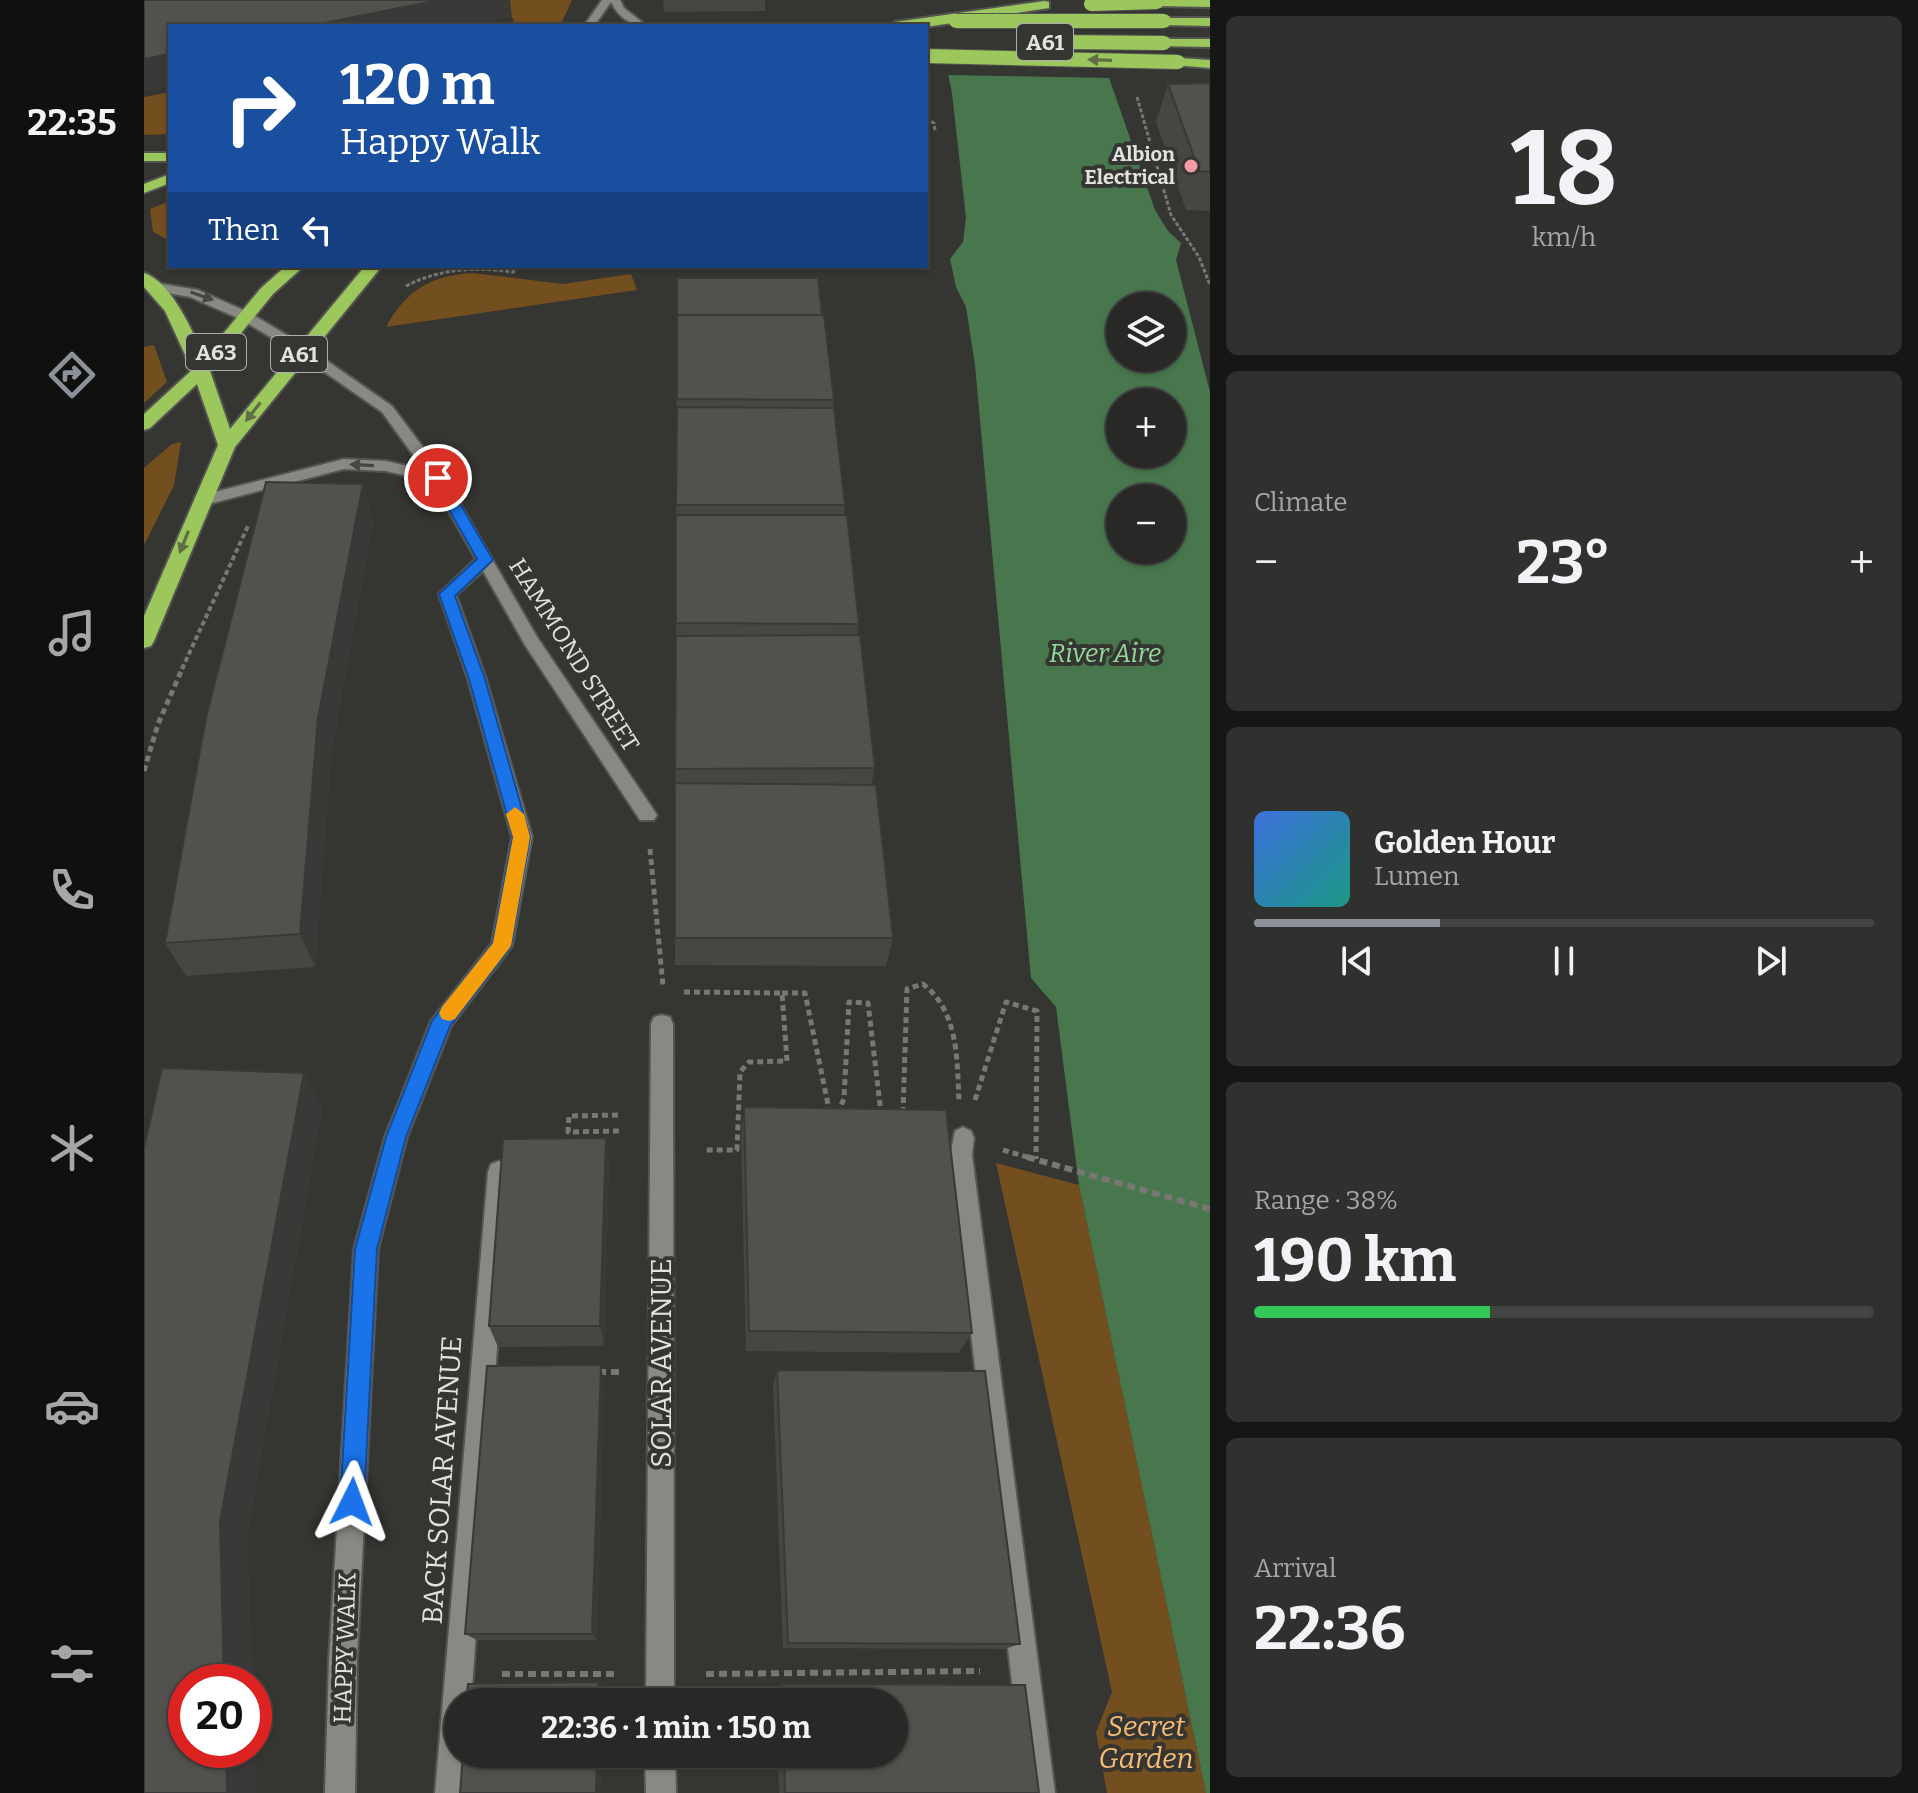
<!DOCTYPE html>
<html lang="en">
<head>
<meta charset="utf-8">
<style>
  :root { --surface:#282826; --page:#30302e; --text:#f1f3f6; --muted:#a5a6a7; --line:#444443; --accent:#8c9099 }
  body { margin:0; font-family:Bitter,serif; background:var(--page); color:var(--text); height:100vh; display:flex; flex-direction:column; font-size:30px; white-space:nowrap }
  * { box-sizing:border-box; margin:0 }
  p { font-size:26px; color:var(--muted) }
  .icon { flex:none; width:44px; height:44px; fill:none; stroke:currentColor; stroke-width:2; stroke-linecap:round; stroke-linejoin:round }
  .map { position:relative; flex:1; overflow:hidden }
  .panel { display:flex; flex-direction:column; gap:16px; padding:16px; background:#161615; width:708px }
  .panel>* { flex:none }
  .hud { position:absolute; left:24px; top:24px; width:760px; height:244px; border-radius:0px; box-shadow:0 2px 6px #0004,0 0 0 2px var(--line); background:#1a4fa0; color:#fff; overflow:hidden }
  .tools { position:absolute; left:962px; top:292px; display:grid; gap:16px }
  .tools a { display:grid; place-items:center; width:80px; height:80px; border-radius:50%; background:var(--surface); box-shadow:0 2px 6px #0004,0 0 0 2px var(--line); font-size:40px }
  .speed { position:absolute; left:24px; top:1664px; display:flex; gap:16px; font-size:40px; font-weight:700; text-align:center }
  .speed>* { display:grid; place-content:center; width:104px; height:104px; border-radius:50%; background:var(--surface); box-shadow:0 2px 6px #0004,0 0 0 2px var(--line); line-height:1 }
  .speed .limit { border:12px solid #d22; background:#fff; color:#111 }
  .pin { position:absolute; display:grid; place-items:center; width:68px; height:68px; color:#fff; margin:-34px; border:4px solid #fff; border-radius:50%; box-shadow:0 2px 8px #0007 }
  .me { position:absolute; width:88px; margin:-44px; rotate:3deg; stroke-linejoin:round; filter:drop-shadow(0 0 6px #0008) }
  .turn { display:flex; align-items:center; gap:28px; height:168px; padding:0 40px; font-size:36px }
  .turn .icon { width:104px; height:104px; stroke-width:2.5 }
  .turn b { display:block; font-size:56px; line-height:68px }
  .then { display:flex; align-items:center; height:76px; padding:0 40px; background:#0003; gap:16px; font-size:30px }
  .big { font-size:60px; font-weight:700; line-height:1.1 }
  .panel .tile { flex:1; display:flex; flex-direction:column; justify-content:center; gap:12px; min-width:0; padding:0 28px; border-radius:12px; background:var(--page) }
  .panel .dial { align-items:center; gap:0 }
  .dial b { font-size:104px; line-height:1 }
  .song { display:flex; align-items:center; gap:24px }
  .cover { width:96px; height:96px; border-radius:12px; background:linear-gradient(135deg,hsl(220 70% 55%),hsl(170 70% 35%)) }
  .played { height:8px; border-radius:4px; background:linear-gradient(90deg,var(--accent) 30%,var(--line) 30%) }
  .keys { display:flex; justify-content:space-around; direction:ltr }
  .heat { display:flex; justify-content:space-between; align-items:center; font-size:44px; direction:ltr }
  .charge { height:12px; border-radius:6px; background:linear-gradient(90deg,#34c759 38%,var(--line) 0) }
  .trip { position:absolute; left:300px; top:1688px; width:464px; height:80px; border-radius:40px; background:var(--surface); box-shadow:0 2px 6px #0004,0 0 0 2px var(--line); font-weight:700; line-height:80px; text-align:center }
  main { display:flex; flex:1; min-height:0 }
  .tab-bar { display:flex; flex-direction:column; width:144px; justify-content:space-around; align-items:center; background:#10100f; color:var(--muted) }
  .tab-bar .icon { width:56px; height:56px }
  .tab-bar .on { color:var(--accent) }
  .tab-bar b { font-size:36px; color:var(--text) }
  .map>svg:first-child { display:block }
  .green { fill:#734e1e }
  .water { fill:#48774d; fill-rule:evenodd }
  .pier { fill:#353532 }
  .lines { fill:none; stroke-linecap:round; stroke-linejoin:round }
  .minor-casing { stroke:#545451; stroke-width:4 }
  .highway-casing { stroke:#545451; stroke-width:4 }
  .path-far3 { stroke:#777774; stroke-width:3; stroke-dasharray:4 2; stroke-linecap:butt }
  .path-far2 { stroke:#777774; stroke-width:4; stroke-dasharray:5 3; stroke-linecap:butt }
  .path-far1 { stroke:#777774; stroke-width:5; stroke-dasharray:6 4; stroke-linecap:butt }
  .path { stroke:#777774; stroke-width:6; stroke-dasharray:8 5; stroke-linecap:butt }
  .minor { fill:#898984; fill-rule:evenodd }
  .highway { fill:#9cc75c; fill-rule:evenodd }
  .highway-bridge-casing { stroke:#545451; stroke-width:16; stroke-linecap:butt }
  .highway-bridge { stroke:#9cc75c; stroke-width:14 }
  .wall { fill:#474643 }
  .shaded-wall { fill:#3a3937 }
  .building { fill:#53514e; stroke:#3a3937; stroke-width:2 }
  .oneway { fill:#5e6f43 }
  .oneway2 { fill:#464642 }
  .route { fill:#1a73e8; stroke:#114b97; stroke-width:2 }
  .slow { fill:#f59e0b }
  .poi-dot { fill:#f49aa4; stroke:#353532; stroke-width:3 }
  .labels { text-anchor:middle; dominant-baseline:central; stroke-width:8; stroke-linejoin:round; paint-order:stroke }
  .far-poi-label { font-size:20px; font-weight:bold; fill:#e2e2e0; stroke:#353532; text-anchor:end }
  .shield { fill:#353532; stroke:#aeaeac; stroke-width:2 }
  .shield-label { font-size:22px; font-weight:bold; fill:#e2e2e0 }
  .street-label { font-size:24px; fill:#e2e2e0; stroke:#353532 }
  .water-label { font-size:26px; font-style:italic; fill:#94d99a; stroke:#353532 }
  .near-street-label { font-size:28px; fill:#e2e2e0; stroke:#353532 }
  .near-park-label { font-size:28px; font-style:italic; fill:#f7bc75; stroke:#353532 }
</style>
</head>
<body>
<main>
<nav class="tab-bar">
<b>22:35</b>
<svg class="icon on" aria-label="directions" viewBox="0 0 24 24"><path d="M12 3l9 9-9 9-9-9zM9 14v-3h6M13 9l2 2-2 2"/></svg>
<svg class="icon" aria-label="music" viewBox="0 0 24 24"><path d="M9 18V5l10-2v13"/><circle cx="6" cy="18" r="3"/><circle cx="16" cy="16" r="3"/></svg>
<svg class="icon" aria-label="phone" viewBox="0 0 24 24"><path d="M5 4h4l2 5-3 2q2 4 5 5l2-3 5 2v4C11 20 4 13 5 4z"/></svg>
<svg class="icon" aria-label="climate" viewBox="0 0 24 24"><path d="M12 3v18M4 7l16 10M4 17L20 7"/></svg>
<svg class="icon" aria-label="car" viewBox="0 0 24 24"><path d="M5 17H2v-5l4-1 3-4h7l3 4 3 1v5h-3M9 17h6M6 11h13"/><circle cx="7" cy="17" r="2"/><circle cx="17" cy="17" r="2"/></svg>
<svg class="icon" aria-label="filters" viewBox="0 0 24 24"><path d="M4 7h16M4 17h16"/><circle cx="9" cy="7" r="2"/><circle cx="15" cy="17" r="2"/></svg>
</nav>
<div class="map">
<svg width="1066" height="1793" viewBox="0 0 1066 1793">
  <rect width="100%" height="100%" fill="#353532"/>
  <g class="green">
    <polygon points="352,0 428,0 416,26 347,26 371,21"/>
    <polygon points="26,92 26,134 0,135 0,97"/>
    <polygon points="26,201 26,241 9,232 6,209"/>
    <path d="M 328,273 L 419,284 L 487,274 L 493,290 L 242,327 C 261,291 288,275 328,273 Z"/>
    <polygon points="10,345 23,382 0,403 0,347"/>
    <polygon points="37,442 30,485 0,545 0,468 28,444"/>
    <polygon points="852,1163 935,1185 1062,1793 963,1793 952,1732 968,1692"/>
  </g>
  <path class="water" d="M 789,0 L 938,0 L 1011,210 L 1024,231 L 1037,243 L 1032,260 L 1066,392 L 1066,1793 L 1062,1793 L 935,1185 L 912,1007 L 887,978 L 831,365 L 822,307 L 812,287 L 806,259 L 819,242 L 822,218 L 808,93 ZM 976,306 L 1028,306 L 1028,358 L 976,358 ZM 976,402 L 1028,402 L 1028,454 L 976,454 ZM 976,498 L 1028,498 L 1028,550 L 976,550 Z"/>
  <polygon class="pier" points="785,0 942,0 969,78 801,75"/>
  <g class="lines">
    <defs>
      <g id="minor">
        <path d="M 458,0 L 476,0 L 480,8 L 503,26 C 487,26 474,17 467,2 L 450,26 L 440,26 Z"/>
        <polygon points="12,283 54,290 106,313 163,347 248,406 299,474 393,637 513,815 510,820 496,820 381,645 339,571 312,595 342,679 388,837 368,946 307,1026 263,1137 234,1249 213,1659 211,1793 181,1793 185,1659 210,1249 241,1137 287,1021 348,943 368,837 324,679 295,594 332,559 288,482 242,471 200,469 57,506 51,505 51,497 200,459 242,461 280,470 238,412 153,353 96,319 46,297 7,290 5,287"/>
        <polygon points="518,1015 526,1017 529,1024 530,1702 502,1702 507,1024 510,1017"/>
        <polygon points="819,1127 827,1131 830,1138 828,1155 911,1793 881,1793 806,1155 811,1131"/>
        <polygon points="355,1161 363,1164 366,1172 327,1702 314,1702 314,1754 324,1754 321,1793 291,1793 344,1172 347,1164"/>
        <polygon points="501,1754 531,1754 532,1793 502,1793"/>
      </g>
      <g id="highway">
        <polygon points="1008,0 1066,0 1066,7 1013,6 1009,5"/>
        <polygon points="901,1 905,2 905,8 782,27 745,26 751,22"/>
        <polygon points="1015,18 1066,18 1066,26 1020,25 1015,24"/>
        <polygon points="1020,39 1066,39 1066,47 1015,46 1013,43"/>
        <polygon points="1034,58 1066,60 1066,68 1029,65 1027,62"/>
        <rect x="0" y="153" width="26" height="8"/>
        <polygon points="26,174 26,183 0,193 0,184"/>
        <path d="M 142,266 L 160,266 L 129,294 L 66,371 L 86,429 L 221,266 L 238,266 L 91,447 L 10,641 L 7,646 L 0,648 L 0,616 L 74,445 L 53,384 L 6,428 L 0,430 L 0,414 L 48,370 L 21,311 L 0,287 L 0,273 C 27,281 49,332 60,357 L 117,288 Z"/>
      </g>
    </defs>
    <use href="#minor" class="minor-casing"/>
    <use href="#highway" class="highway-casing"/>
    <g class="path-far3">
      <polyline points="993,97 1027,215 1055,257 1066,285"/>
      <polyline points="782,119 790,123 791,130"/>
      <path d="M 262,286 C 297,268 331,267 369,272 L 376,266"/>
    </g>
    <polyline class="path-far2" points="38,669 104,526"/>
    <g class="path-far1">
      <polyline points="0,771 14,724 39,667"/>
      <polyline points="506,849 519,986"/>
      <polyline points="540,992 638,993 643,1061 605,1062 596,1072 593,1150 559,1150"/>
      <polyline points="638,993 661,993 686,1114"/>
      <polyline points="831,1100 862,1002 893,1011 892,1159"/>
      <path d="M 759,1113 L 763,989 L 779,984 C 815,1012 813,1060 815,1102"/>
      <polyline points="694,1114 700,1098 705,1002 724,1003 737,1113"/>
      <polyline points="475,1131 424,1132 425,1116 476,1115"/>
      <polyline points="859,1150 890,1159"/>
    </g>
    <g class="path">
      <polyline points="883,1157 1066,1209"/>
      <polyline points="454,1372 476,1372"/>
      <polyline points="358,1674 472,1674"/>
      <polyline points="562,1674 836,1671"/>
    </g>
    <use href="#minor" class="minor"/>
    <use href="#highway" class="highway"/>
    <defs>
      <g id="highway-bridge">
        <polyline points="947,4 1013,2"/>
        <polyline points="812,21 1020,21"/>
        <polyline points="915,42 1020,43"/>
        <polyline points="782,56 1034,62"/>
      </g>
    </defs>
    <use href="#highway-bridge" class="highway-bridge-casing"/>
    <use href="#highway-bridge" class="highway-bridge"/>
  </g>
  <g class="wall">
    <polygon points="519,0 621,0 621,11 520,12"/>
    <polygon points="1066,83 1066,211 1042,210 1012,122 1024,84"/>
    <polygon points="533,278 678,315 690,400 689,408 701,505 700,515 715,624 713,635 731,768 727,785 749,938 742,966 531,965"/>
    <polygon points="219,484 229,523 187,756 171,967 42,976 21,943"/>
    <polygon points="600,1107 828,1333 814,1353 602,1351 597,1136"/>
    <polygon points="462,1138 465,1165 460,1346 354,1347 345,1326"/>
    <polygon points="457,1365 460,1384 453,1640 333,1640 321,1634"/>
    <polygon points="633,1370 876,1644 860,1649 639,1648 629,1385"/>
    <polygon points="637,1684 881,1685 895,1793 635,1793 634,1754 750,1754 750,1702 632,1702 631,1688"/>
  </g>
  <g class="shaded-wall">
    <polygon points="296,0 366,0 368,17 324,26 165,26"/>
    <polygon points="26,54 26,87 0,92 0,59"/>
    <polygon points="219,484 229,523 187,756 171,967 156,934 174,718"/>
    <polygon points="160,1073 179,1107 104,1535 109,1682 80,1682 76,1521"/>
    <polygon points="462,1138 465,1165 460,1346 456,1326"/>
    <polygon points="457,1365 460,1384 453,1640 448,1634"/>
    <polygon points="454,1682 459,1686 458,1702 454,1702"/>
    <polygon points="110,1704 113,1793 83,1793 82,1750 110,1750"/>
    <polygon points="453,1754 458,1754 457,1793 452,1793"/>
  </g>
  <g class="building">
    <polygon points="0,0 296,0 165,26 26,26 26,54 0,59"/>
    <polygon points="1066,83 1066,172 1055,171 1024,84"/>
    <polygon points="533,278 674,278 678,315 533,315 533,318"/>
    <polygon points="533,315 680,315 690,400 533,399"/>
    <polygon points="533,407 690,408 701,505 532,505"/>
    <polygon points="122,482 219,484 174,718 156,934 21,943 62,718"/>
    <polygon points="532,515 703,515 715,624 532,623"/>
    <polygon points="716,635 731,768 531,769 532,636"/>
    <polygon points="531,783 732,785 749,938 531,938"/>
    <polygon points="18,1068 160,1073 76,1521 80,1682 42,1682 42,1750 82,1750 83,1793 0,1793 0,1148"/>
    <polygon points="600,1107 802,1110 828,1333 605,1331"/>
    <polygon points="462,1138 456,1326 345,1326 359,1139"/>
    <polygon points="457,1365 448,1634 321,1634 343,1366"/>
    <polygon points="633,1370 841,1371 876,1644 644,1643"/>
    <polygon points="454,1682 454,1702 322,1702 324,1684"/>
    <polygon points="637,1684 881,1685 895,1793 641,1793 640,1754 750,1754 750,1702 638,1702"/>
    <polygon points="319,1754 453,1754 452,1793 316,1793"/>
  </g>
  <defs><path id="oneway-solid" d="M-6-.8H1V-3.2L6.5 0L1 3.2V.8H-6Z" transform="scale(2)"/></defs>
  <g class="oneway">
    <use href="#oneway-solid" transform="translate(956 60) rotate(-178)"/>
    <use href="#oneway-solid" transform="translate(109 412) rotate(128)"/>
    <use href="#oneway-solid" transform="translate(40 542) rotate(112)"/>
  </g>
  <g class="oneway2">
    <use href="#oneway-solid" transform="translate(58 296) rotate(19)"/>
    <use href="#oneway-solid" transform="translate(218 465) rotate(-177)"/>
  </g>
  <polygon class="route" points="294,473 301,478 349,560 311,596 341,679 386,837 367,946 306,1026 262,1137 233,1249 220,1502 217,1510 208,1514 199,1510 196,1502 211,1249 242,1137 288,1021 349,943 369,837 325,679 295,594 333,559 287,478"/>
  <polygon class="slow" points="371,807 380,814 386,837 367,946 311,1019 305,1021 298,1019 295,1013 298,1007 349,943 369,837 362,814"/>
  <circle class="poi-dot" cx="1047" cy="166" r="8"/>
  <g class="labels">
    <g class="far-poi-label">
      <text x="1031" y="154">Albion<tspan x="1031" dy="23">Electrical</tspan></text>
    </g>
    <g class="shield">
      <rect x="873" y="24" width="56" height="36" rx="6"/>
      <rect x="42" y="334" width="60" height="36" rx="6"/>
      <rect x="127" y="336" width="56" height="36" rx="6"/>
    </g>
    <g class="shield-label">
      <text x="901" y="42">A61</text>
      <text x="72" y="352">A63</text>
      <text x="155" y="354">A61</text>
    </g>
    <g class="street-label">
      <text transform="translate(430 655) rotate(58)">HAMMOND STREET</text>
      <text transform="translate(201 1648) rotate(-88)">HAPPY WALK</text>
    </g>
    <g class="water-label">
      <text x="961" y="653">River Aire</text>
    </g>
    <g class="near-street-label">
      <text transform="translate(517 1363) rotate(-90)">SOLAR AVENUE</text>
      <text transform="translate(298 1480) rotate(-86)">BACK SOLAR AVENUE</text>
    </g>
    <g class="near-park-label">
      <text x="1002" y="1726">Secret<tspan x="1002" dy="32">Garden</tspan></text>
    </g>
  </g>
</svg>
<div class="tools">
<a><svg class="icon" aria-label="layers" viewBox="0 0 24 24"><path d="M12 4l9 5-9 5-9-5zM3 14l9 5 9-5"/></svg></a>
<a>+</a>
<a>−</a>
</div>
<div class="speed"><div class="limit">20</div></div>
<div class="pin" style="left:294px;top:478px;background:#d93025"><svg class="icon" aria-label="arrive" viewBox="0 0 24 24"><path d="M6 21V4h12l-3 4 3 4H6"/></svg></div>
<svg class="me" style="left:208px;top:1502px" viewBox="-20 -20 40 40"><path d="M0-17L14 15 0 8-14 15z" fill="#1a73e8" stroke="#fff" stroke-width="4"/></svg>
<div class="trip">22:36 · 1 min · 150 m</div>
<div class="hud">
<div class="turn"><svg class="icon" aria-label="right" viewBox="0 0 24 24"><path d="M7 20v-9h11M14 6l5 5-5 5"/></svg><div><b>120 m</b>Happy Walk</div></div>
<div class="then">Then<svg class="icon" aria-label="left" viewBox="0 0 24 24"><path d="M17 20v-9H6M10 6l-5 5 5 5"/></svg></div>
</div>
</div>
<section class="panel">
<div class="tile dial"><b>18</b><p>km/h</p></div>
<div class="tile"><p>Climate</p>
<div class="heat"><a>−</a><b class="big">23°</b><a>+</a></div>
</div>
<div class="tile">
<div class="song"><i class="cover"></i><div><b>Golden Hour</b><p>Lumen</p></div></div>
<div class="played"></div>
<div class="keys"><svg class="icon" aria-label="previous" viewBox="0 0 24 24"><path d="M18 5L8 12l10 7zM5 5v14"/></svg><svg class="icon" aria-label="pause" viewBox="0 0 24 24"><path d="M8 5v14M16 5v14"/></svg><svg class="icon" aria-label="next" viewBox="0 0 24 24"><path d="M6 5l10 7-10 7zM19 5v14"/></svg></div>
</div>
<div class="tile"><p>Range · 38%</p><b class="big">190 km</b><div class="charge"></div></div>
<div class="tile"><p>Arrival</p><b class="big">22:36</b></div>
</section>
</main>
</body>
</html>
